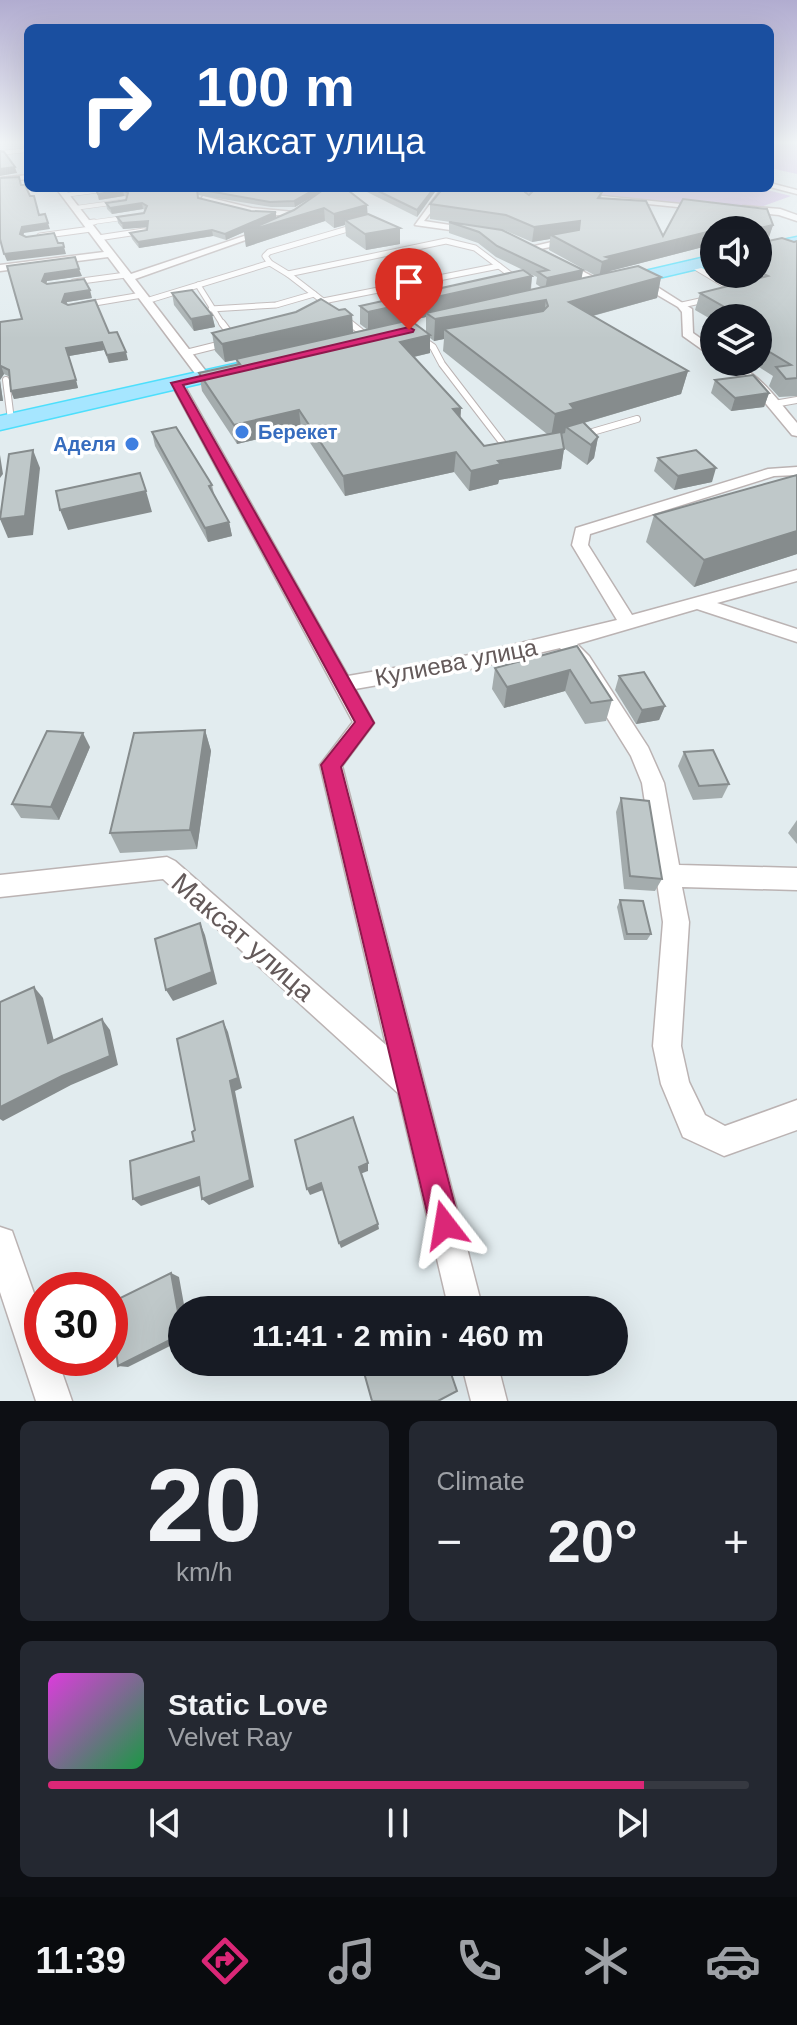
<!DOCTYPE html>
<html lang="en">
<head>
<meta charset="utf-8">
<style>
  :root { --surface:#171b24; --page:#242831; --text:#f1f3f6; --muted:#9ea1a6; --line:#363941; --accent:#db2777 }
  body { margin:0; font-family:Arial,sans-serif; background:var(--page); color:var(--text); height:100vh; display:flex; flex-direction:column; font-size:30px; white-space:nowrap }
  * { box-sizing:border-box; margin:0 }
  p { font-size:26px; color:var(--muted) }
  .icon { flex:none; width:44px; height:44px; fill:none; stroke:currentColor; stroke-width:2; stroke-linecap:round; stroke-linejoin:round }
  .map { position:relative; height:1401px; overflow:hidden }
  .panel { display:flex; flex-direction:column; gap:20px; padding:20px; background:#0d0f14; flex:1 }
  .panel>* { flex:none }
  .hud { position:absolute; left:24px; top:24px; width:750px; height:168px; border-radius:12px; box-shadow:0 8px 32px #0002; background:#1a4fa0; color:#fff; overflow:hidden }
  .controls { position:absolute; left:700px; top:216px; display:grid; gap:16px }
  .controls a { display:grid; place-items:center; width:72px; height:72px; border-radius:50%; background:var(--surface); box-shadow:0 8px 32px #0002; font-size:40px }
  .speed { position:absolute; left:24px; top:1272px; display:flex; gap:16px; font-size:40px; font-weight:700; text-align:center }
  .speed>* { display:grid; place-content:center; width:104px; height:104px; border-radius:50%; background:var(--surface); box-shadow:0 8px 32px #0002; line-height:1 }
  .speed .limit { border:12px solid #d22; background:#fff; color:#111 }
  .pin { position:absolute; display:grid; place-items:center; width:68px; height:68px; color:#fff; margin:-82px -34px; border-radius:50% 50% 50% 0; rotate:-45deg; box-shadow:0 0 8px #0007 }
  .pin .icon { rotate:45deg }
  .me { position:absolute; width:88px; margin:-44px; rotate:346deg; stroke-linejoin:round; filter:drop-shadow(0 0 6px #0008) }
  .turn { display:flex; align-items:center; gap:28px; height:168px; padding:0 40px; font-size:36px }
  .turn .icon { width:104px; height:104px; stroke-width:2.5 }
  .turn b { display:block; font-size:56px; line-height:68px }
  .big { font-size:60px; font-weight:700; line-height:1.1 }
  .panel .widget { flex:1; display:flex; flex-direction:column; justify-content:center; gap:12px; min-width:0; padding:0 28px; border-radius:12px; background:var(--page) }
  .panel .dial { align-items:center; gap:0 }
  .dial b { font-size:104px; line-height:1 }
  .song { display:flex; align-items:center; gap:24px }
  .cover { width:96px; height:96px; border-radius:12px; background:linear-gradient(135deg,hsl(300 70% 55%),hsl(140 70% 35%)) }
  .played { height:8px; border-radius:4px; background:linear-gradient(90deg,var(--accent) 85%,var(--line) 85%) }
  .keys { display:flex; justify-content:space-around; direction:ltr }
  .heat { display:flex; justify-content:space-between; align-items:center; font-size:44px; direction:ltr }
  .panel .tiles { flex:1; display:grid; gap:20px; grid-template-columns:1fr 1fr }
  .widget:last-child { grid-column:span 2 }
  .trip { position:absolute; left:168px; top:1296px; width:460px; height:80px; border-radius:40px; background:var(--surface); box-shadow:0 8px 32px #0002; font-weight:700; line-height:80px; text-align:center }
  .tabs { display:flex; height:128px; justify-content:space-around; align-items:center; background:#090b0e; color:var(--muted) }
  .tabs .icon { width:56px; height:56px }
  .tabs .active { color:var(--accent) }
  .tabs b { font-size:36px; color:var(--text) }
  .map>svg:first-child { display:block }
  .green { fill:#d0bce8 }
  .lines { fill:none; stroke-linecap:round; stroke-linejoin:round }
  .service-far2-casing { stroke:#bbb3b3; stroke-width:5 }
  .service-far1-casing { stroke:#bbb3b3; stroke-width:7 }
  .service-casing { stroke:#bbb3b3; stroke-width:8 }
  .minor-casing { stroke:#bbb3b3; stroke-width:3 }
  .primary-casing { stroke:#4ddffc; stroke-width:3 }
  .service-far2 { stroke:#fff; stroke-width:4 }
  .service-far1 { stroke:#fff; stroke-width:5 }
  .service { stroke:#fff; stroke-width:6 }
  .minor { fill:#fff; fill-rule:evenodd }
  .primary { fill:#a6e6ff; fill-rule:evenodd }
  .wall { fill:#a4acad; fill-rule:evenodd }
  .shaded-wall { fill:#868c8d }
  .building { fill:#bfc8c9; stroke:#868c8d; stroke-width:2 }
  .route { fill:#db2777; stroke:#8e194d; stroke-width:2 }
  .shop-dot { fill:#3f7fe0; stroke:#fff; stroke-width:3 }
  .labels { text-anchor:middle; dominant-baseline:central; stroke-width:7; stroke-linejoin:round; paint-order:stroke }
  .far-shop-label { font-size:20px; font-weight:bold; fill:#366cbe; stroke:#fff; text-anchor:start }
  .street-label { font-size:24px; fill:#645a5a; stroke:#fff }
  .near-street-label { font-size:28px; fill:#645a5a; stroke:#fff }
</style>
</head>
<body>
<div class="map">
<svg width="797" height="1401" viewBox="0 0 797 1401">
  <rect width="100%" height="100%" fill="#e2ecef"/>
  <g class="green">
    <polygon points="770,143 797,143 797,174 770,168"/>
    <polygon points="509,188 759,188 791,196 755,209"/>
  </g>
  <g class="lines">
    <defs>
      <g id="service-far2">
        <polyline points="0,153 28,150"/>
        <polyline points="65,195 110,189"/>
        <polyline points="75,208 119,202"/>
        <polyline points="87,223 130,217"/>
      </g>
      <g id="service-far1">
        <polyline points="87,223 94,222"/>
        <polyline points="40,236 91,229"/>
        <polyline points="98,238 144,231"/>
        <polyline points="270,263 265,256 269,252 358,226"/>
        <polyline points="692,265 737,292"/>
        <polyline points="74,282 126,275"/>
        <polyline points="198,285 223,325"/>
        <polyline points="146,301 270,263 288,274"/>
        <polyline points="327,304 323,301 499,266 519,281"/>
        <polyline points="83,305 142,295"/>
        <polyline points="682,305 709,299"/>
        <polyline points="314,306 323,301 288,274 446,241 475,248 499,266"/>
        <polyline points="211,309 276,305 314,294"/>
        <polyline points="342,317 352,325"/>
      </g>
      <g id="service">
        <polyline points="222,323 234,339"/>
        <polyline points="350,323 370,339"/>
        <polyline points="420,338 433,347 442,364 508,450"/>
        <polyline points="186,353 226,343"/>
        <polyline points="6,380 11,420"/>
        <polyline points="774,404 797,400"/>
        <polyline points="582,435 637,419"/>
      </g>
      <g id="minor">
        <polygon points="23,143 28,143 28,148 25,148"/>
        <polygon points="28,175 28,179 0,182 0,178"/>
        <polygon points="770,183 797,190 797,194 770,187"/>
        <polygon points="56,188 64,188 131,274 271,227 271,231 135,279 208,374 208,380 200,380 108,257 0,271 0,265 104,252"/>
        <polygon points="442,188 450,188 424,221 476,229 479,234 415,225"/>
        <polygon points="492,188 523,188 711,207 707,210"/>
        <polygon points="203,196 252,208 305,213 301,216 252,214 200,201"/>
        <polygon points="743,206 780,209 797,215 797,221 779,215 740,211"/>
        <polygon points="573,237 576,242 540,249 607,284 607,288 599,288 526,248"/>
        <polygon points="632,276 640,276 692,309 693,333 714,348 714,358 683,336 682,312 678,307 632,280"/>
        <path d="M 720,362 C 753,362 777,400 797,423 L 797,436 L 792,435 L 752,387 Z"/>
        <polygon points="173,380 183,383 348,676 475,654 617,620 572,545 576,528 768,469 797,467 797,475 774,476 590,534 588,545 632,615 797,570 797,581 717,603 797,629 797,642 697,609 577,644 589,656 648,747 664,783 679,865 797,868 797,890 682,887 689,922 681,1046 689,1082 705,1115 725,1126 797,1100 797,1130 724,1156 683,1137 661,1084 653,1046 663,922 642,783 631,756 575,666 560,648 475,668 355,689 374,723 342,766 483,1310 449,1310 398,1093 163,879 0,897 0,875 167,857 175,861 386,1045 320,765 353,722 171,383"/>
        <polygon points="0,1227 12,1231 42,1316 42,1358 57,1358 72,1401 36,1401 0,1292"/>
        <polygon points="461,1362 497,1362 507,1401 471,1401"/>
      </g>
      <g id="primary">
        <polygon points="797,237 797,245 758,255 758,245"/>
        <polygon points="714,255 714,265 612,289 604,284 606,280"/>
        <polygon points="243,362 253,368 250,372 0,430 0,416"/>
      </g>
    </defs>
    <use href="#service-far2" class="service-far2-casing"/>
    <use href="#service-far1" class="service-far1-casing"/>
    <use href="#service" class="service-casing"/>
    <use href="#minor" class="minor-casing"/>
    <use href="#primary" class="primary-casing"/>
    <use href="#service-far2" class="service-far2"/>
    <use href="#service-far1" class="service-far1"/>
    <use href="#service" class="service"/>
    <use href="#minor" class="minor"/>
    <use href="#primary" class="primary"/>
  </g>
  <g class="wall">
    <polygon points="345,188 367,214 400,228 400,244 366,250 346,236 345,225 334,228 325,221 246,247 244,232 294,210 320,192 295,207 271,207 198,195 198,198 251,211 276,212 276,218 226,240 213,236 139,248 132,239 130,233 147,230 148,227 123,229 118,223 117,217 144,213 145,210 143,209 112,214 107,209 106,203 126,200 127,197 124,196 99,200 96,190"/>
    <polygon points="359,188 434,188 437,189 417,217"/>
    <path d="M 443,188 L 527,188 L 526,193 L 529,195 L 536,188 L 563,188 L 602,192 L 601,199 L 646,201 L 663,236 L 683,199 L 767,209 L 773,225 L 768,240 L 763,241 L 764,242 L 782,238 L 794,242 L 797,241 L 797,396 L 779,397 L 769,386 L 773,376 L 751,362 L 758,362 L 758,318 L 714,318 L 714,321 L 695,310 L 700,293 L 743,282 L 737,279 L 739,274 L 758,274 L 758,230 L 714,230 L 714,253 L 703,247 L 610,271 L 610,273 L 638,266 L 661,277 L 657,298 L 593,316 L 688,371 L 681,394 L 584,423 L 598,437 L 594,458 L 587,465 L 564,448 L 561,469 L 499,480 L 498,484 L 469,491 L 454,472 L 345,496 L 301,429 L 237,444 L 202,391 L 199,373 L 237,365 L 236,360 L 225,362 L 215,351 L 212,333 L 296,312 L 321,299 L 339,310 L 345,309 L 352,315 L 353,333 L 410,320 L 426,332 L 426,317 L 368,330 L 360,324 L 360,306 L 523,270 L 496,257 L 478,243 L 449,233 L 449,222 L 502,230 L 583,270 L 581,279 L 596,276 L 549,250 L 550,239 L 532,242 L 504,230 L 430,219 L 430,204 ZM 524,271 L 537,277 L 536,284 L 542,288 L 531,290 L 532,276 ZM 430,338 L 434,341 L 444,339 L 443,351 L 547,434 L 484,446 L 460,418 L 461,408 L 414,357 L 430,353 Z"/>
    <polygon points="7,266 82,276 47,281 46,284 92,298 67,302 66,304 109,333 128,360 109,363 104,350 69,356 78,388 14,399 11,391 10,377 4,374 0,380 3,401 0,401 0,322 22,319"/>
    <polygon points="172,293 212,315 215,327 194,331 174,305"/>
    <polygon points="715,380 769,393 764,407 731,411 711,393"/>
    <polygon points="152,432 212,485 214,494 229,522 232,536 208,542 155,446"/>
    <polygon points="658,458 712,482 674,490 654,471"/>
    <polygon points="797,475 797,554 694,587 646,542 654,515"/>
    <polygon points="577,646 612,700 606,721 585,724 565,691 504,708 492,689 495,668"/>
    <polygon points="619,676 665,706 659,720 636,724 615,690"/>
    <polygon points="205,730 211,751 197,849 120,853 110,833"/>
    <polygon points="90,747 59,820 21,818 12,804"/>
    <polygon points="684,752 729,784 722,798 693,800 678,766"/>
    <polygon points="621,798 662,879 655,891 624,889 616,812"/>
    <polygon points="797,820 797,844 788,833"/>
    <polygon points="620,900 651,934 647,940 624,940 617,907"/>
  </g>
  <g class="shaded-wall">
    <polygon points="15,167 17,173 0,176 0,169"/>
    <polygon points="317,188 328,188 295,207 294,201"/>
    <polygon points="434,188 437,188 437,189 417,217 417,210"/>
    <polygon points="123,190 124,196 99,200 98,194"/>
    <polygon points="142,203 143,209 112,214 110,208"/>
    <polygon points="367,205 368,219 345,220 345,225 334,228 334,214"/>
    <polygon points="324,208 325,221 246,247 244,232"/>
    <polygon points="276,212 276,218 226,240 225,234"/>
    <polygon points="148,221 150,227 123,229 122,223"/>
    <polygon points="580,221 578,236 551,235 550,239 532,242 534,227"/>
    <polygon points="48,223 50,229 24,233 22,241 20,234 22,227"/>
    <polygon points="773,225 768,240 758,242 760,228"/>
    <polygon points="400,228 400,244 366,250 365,234"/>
    <polygon points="212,230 213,236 139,248 138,242"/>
    <polygon points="707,232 703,247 610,271 609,276 599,278 602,262 606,257"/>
    <polygon points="64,247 66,254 7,261 4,254"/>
    <polygon points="79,269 82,276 47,281 44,289 42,281 45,274"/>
    <polygon points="583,270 581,282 545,290 547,278"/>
    <polygon points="532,276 530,293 426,313 426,317 368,330 368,312"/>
    <polygon points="661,277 657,298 566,323 569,302"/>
    <polygon points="90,290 92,298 67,302 64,310 62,302 65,294"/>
    <polygon points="546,300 543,322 444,329 444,339 434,341 435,319"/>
    <polygon points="212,315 215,327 194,331 191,319"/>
    <polygon points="352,315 353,333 225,362 222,344"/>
    <polygon points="430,335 430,353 400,360 400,342"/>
    <polygon points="102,342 104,350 69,356 66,348"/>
    <polygon points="126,352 128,360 109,363 107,355"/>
    <polygon points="1,366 4,374 0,380 3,401 0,401 0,368"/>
    <polygon points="688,371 681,394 566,428 566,427 565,433 551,437 555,414 570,404"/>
    <polygon points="76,380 78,388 14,399 11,391"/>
    <polygon points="769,393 764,407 731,411 735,398"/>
    <polygon points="461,408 460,427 453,409"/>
    <polygon points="299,410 301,429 237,444 234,425"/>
    <polygon points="598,437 594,458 587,465 591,445"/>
    <polygon points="564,449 561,469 499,480 498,484 469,491 471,471 498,461"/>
    <polygon points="33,450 40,468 33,535 8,538 0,519"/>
    <polygon points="456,452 454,472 345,496 343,476"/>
    <polygon points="0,455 3,474 0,478"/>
    <polygon points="716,468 712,482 674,490 678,476"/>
    <polygon points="146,491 152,512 68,530 60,510"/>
    <polygon points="229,522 232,536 208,542 205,528"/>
    <polygon points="797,531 797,554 694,587 704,560"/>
    <polygon points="570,670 565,691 504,708 507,687"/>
    <polygon points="665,706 659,720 636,724 642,710"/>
    <polygon points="205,730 211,751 197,849 190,830"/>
    <polygon points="83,733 90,747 59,820 51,807"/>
    <polygon points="200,923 205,935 217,984 173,1001 166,990"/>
    <polygon points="34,987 43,998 57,1053 48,1043"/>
    <polygon points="102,1019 110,1030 118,1065 71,1085 3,1121 0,1119 0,1107"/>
    <polygon points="223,1021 228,1032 242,1088 235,1091 254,1187 209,1205 202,1199"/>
    <polygon points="368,1163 368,1171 360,1174 359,1167"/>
    <polygon points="199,1177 205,1184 141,1206 133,1199"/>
    <polygon points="321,1183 323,1190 310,1195 307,1189"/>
    <polygon points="378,1224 379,1229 341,1248 339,1243"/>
    <polygon points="171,1273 179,1277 185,1310 182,1310 182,1331"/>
    <polygon points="182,1334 182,1340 128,1367 118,1366"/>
  </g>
  <g class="building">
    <polygon points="0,151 4,152 15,167 0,169"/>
    <polygon points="19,177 21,185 25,185 30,196 34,196 39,215 45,214 48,223 22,227 20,234 26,237 54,233 58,243 63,243 64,247 4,254 0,239 0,178"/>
    <polygon points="112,188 317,188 294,201 270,202 197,189 198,198 251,211 276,212 225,234 212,230 138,242 130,233 147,230 148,221 122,223 117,217 144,213 147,206 142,203 110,208 106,203 126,200 128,193 123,190 98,194 96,190"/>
    <polygon points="326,188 345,188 367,205 334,214 324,208 244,232 294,210"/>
    <polygon points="372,188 434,188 417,210"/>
    <polygon points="443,188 526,188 525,192 529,195 536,188 563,188 602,192 598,198 646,201 663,236 683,199 767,209 773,225 760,228 760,239 764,242 782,238 794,242 797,241 797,378 786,379 776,367 791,365 758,345 758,318 744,318 700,293 768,276 758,271 758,260 762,259 758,257 758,230 714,230 714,235 707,232 606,257 612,259 602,262 551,235 579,230 580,221 534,227 506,215 430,204"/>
    <polygon points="368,214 400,228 365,234 345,220"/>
    <polygon points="449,222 502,230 583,270 547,278 538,272 548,270 497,246 479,232"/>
    <polygon points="75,257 79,269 45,274 42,281 47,284 84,279 90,290 65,294 62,302 68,305 95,300 109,333 117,332 126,352 107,355 102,342 66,348 76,380 11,391 9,370 1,366 0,368 0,322 22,319 7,266"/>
    <polygon points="638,266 661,277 569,302 688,371 570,404 574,409 555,414 444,329 543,311 548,306 546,300 435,319 426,313"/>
    <polygon points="523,270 532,276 368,312 360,306"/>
    <polygon points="192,290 212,315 191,319 172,293"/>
    <polygon points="321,299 339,310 345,309 352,315 222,344 212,333 296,312"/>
    <polygon points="410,320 430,335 400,342 461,408 453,409 484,446 561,432 564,449 498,461 501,464 471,471 456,452 343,476 299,410 234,425 199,373 240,364 236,359"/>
    <polygon points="753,375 769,393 735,398 715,380"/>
    <polygon points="583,422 598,437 591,445 566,427"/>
    <polygon points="176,427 212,485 209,486 229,522 205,528 152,432"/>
    <polygon points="33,450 25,516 0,519 9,454"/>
    <polygon points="696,450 716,468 678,476 658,458"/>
    <polygon points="140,473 146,491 60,510 56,491"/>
    <polygon points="797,475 797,531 704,560 654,515"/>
    <polygon points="577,646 612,700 591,703 570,670 507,687 495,668"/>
    <polygon points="644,672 665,706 642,710 619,676"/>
    <polygon points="205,730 190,830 110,833 134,733"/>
    <polygon points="47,731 83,733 51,807 12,804"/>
    <polygon points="713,750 729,784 699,786 684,752"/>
    <polygon points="621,798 649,801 662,879 630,876"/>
    <polygon points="620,900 643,901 651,934 627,934"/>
    <polygon points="200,923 212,972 166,990 155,939"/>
    <polygon points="34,987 48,1043 102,1019 110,1056 62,1076 0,1107 0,1002"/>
    <polygon points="223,1021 238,1078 230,1081 250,1180 202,1199 199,1177 133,1199 130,1161 194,1141 192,1132 195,1130 177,1039"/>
    <polygon points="353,1117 368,1163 359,1167 378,1224 339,1243 321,1183 307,1189 295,1140"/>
    <polygon points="171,1273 182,1334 118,1366 110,1303"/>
    <polygon points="361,1362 447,1362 457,1391 438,1401 372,1401"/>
  </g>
  <linearGradient id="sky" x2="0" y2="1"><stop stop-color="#b1acd0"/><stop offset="0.42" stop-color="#f2f6f8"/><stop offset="1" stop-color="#f2f6f8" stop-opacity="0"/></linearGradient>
  <rect width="797" height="339" fill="url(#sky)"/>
  <polygon class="route" points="409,327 414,330 413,332 183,385 374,723 341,767 460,1225 455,1236 445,1240 435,1236 430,1225 321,765 355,722 171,383"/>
  <g class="shop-dot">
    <circle cx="242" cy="432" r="8"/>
    <circle cx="132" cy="444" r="8"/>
  </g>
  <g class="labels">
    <g class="far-shop-label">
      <text x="258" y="432">Берекет</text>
      <text x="116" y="444" text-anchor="end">Аделя</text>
    </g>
    <g class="street-label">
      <text transform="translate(456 662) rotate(-11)">Кулиева улица</text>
    </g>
    <g class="near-street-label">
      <text transform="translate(243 937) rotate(41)">Максат улица</text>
    </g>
  </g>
</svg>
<div class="controls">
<a><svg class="icon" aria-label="sound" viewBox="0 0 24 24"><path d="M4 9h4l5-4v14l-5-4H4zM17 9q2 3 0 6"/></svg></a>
<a><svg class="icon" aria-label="layers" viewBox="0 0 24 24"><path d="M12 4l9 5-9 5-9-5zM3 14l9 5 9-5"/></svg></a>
</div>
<div class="speed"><div class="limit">30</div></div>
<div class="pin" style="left:409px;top:330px;background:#d93025"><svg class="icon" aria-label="arrive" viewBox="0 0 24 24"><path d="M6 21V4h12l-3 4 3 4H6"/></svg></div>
<svg class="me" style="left:445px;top:1225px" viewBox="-20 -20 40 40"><path d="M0-17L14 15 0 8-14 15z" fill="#db2777" stroke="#fff" stroke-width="4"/></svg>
<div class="trip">11:41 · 2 min · 460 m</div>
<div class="hud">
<div class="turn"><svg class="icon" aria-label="right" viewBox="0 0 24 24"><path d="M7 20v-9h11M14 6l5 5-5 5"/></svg><div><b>100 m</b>Максат улица</div></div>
</div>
</div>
<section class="panel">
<div class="tiles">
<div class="widget dial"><b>20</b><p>km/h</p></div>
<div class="widget"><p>Climate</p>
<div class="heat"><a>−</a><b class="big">20°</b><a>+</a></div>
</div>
<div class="widget">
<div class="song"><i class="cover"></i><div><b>Static Love</b><p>Velvet Ray</p></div></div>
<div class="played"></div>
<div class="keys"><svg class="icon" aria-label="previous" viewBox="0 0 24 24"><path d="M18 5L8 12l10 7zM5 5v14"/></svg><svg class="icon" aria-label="pause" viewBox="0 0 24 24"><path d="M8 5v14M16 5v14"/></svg><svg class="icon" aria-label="next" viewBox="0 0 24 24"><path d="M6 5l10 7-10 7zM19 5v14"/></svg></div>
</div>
</div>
</section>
<nav class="tabs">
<b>11:39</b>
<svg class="icon active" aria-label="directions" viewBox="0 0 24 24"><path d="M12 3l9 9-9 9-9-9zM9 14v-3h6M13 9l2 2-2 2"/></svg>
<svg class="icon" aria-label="music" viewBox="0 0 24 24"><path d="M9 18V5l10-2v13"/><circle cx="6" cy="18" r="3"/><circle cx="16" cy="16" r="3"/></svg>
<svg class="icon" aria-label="phone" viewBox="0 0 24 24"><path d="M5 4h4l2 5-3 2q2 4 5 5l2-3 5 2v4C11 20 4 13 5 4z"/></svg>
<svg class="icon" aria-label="climate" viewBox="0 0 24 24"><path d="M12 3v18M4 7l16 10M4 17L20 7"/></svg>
<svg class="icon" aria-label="car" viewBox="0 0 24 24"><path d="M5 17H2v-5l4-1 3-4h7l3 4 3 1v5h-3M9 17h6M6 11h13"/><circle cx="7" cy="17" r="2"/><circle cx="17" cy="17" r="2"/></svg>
</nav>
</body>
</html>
